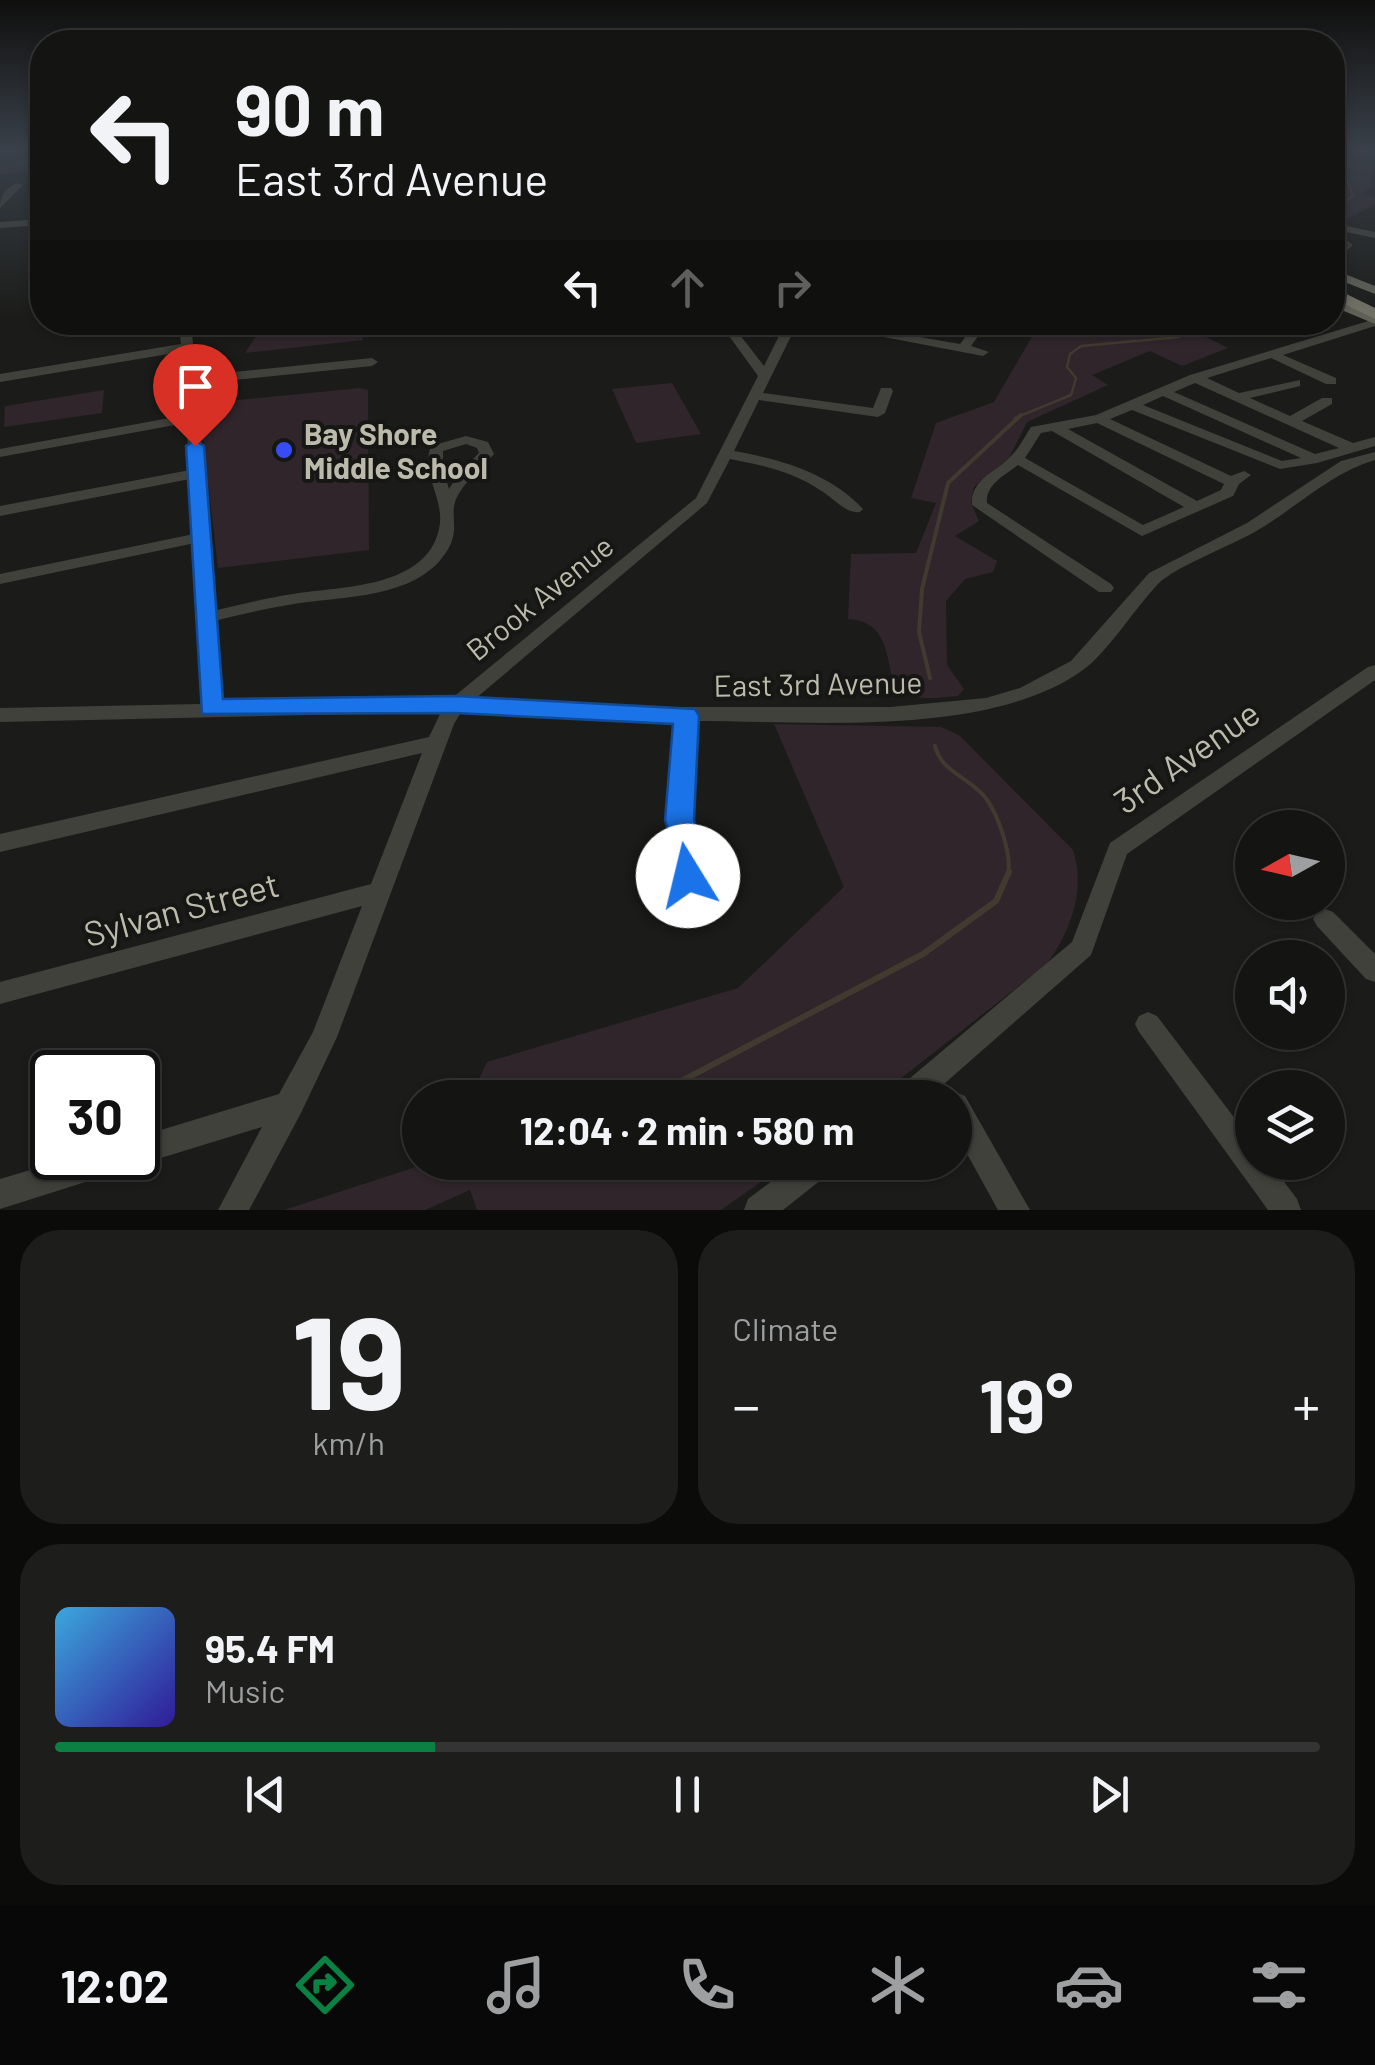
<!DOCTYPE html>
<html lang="en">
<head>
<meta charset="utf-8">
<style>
  :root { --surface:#141513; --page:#1d1e1c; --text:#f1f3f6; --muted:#9d9fa0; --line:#333433; --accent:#0b8043 }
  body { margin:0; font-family:Barlow,sans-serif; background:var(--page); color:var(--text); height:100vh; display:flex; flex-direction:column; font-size:38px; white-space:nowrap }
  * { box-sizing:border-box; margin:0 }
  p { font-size:32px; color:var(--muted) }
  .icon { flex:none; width:55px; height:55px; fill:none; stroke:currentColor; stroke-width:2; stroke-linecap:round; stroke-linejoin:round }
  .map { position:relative; height:1210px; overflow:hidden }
  .panel { display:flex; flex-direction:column; gap:20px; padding:20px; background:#0b0c0a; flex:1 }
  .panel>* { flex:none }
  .hud { position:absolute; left:30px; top:30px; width:1315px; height:305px; border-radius:40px; box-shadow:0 2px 8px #0004,0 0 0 2px var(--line); background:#141513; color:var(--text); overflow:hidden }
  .needle { width:65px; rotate:262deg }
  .tools { position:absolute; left:1235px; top:810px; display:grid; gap:20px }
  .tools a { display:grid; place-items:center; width:110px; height:110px; border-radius:50%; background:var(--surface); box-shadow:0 2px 8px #0004,0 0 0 2px var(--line); font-size:50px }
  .speed { position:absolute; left:30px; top:1050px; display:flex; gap:20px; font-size:50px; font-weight:700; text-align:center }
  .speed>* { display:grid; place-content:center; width:130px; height:130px; border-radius:50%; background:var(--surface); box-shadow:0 2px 8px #0004,0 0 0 2px var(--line); line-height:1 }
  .speed .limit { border:5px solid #111; border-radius:15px; background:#fff; color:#111 }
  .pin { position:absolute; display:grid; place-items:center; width:85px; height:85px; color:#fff; margin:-102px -42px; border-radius:50% 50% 50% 0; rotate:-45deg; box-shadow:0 0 10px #0007 }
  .pin .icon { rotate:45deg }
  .me { position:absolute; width:110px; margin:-55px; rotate:351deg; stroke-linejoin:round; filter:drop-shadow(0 0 8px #0008) }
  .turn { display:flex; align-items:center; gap:35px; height:210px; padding:0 40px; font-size:45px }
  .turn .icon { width:130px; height:130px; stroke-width:2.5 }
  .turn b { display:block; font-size:70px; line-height:85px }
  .lanes { display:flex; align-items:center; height:95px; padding:0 40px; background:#0003; justify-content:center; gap:50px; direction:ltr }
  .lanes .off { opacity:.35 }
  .big { font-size:75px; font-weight:700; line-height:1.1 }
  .panel .tile { flex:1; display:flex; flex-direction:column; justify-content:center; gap:15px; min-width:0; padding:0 35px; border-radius:40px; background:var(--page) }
  .panel .dial { align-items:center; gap:0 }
  .dial b { font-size:130px; line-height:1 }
  .song { display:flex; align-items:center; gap:30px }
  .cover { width:120px; height:120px; border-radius:15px; background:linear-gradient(135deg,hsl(200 70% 55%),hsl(250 70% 35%)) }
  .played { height:10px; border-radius:5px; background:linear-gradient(90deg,var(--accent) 30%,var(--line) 30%) }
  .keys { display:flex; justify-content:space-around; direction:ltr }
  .heat { display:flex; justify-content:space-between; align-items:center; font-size:55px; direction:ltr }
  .panel .tiles { flex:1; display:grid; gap:20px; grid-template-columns:1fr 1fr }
  .tile:last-child { grid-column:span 2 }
  .trip { position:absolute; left:402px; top:1080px; width:570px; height:100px; border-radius:50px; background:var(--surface); box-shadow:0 2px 8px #0004,0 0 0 2px var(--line); font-weight:700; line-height:100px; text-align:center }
  .tabs { display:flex; height:160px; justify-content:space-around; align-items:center; background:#080808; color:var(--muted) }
  .tabs .icon { width:70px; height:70px }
  .tabs .active { color:var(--accent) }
  .tabs b { font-size:45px; color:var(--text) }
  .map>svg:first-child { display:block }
  .green { fill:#2f252b }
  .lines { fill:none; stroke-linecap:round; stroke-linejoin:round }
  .stream-far2 { stroke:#403a2f; stroke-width:2.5 }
  .stream-far1 { stroke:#403a2f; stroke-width:4 }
  .stream { stroke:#403a2f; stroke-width:6 }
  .minor { fill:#40413a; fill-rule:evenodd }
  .major { fill:#606056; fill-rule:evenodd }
  .highway { fill:#727166; fill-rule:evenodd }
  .route { fill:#1a73e8; stroke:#114b97; stroke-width:2.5 }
  .poi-dot { fill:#374cf5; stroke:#161714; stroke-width:4 }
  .labels { text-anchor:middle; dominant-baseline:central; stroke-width:8; stroke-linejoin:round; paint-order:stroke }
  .poi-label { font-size:30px; font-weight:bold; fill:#bbbaab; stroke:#161714; text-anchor:start }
  .street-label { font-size:30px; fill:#bbbaab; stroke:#161714 }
  .near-street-label { font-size:35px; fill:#bbbaab; stroke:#161714 }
</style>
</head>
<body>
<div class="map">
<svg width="1375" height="1210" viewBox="0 0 1375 1210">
  <rect width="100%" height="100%" fill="#1b1c19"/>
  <g class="green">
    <polygon points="0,148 42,148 42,168 0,175"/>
    <polygon points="1332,148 1373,150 1371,187 1362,194 1375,198 1375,205 1336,224"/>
    <polygon points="285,323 362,323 363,340 245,353 256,336"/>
    <path d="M 1040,323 L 1224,323 L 1194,331 L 1228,348 L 1182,366 L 1150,351 L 1092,375 L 1108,385 L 1027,422 L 1009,458 L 974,487 L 971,503 L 979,521 L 955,536 L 997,561 L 993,572 L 965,579 L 946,601 L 947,665 L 964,689 L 958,696 C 933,698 917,702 895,688 C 886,656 888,621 848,619 L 851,554 L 916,553 L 936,503 L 911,498 L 936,423 L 994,402 Z"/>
    <polygon points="672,383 701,434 636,443 612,389"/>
    <polygon points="360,388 368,390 369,550 218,568 199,404"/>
    <polygon points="104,390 102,413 4,427 5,406"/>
    <path d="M 774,724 L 941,727 L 959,735 L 1073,850 C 1086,889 1071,931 1047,964 L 877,1097 L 470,1098 L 487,1062 L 738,988 L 844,887 Z"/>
    <polygon points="428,1163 428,1162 788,1163 721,1210 477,1210 470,1190 425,1210 284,1210"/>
  </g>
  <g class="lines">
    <g class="stream-far2">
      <polyline points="0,168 42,158"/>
      <polyline points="1332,211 1353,196 1344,172 1349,164 1334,148"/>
      <polyline points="1332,233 1351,245 1340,254"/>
      <polyline points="1015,418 1071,395 1076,378 1067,367 1070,354 1081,346 1179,337 1198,322"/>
    </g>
    <g class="stream-far1">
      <polyline points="930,678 919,632 922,589 948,483 1021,415"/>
      <path d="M 935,746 C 941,772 970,778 985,797 C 998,814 1012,854 1008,874"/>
    </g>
    <g class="stream">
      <polyline points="649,1098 923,954 996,901 1009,872"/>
      <polyline points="519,1166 525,1162"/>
    </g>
    <g class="minor">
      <path d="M 16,183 L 23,185 L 0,208 C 0,195 5,190 16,183 Z"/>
      <polygon points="42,219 42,225 0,228 0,222"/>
      <polygon points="1332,223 1375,232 1375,238 1332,229"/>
      <path d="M 1375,319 L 1375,326 L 1283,355 L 1336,378 L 1336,384 L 1326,384 L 1271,358 L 1207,378 L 1239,393 L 1300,380 L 1300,386 L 1250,398 L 1290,416 L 1322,398 L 1332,398 L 1332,404 L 1302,421 L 1353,443 L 1375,437 L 1375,446 L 1317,463 L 1280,469 L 1132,410 L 1110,419 L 1231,476 L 1244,471 L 1251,475 L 1239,484 L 1233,496 L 1142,536 L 1018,465 C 1005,475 985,485 987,503 L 1111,584 L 1114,588 L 1111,592 L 1099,592 L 972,505 C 970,479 997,472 1012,455 C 1020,447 1025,436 1031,427 L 1096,415 L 1190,375 ZM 1195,383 L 1339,448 L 1315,454 L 1174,392 ZM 1163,396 L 1301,458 L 1282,461 L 1143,405 ZM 1097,423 L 1224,484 L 1221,490 L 1197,501 L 1068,429 ZM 1052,431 L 1184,507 L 1143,525 L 1025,458 L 1041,433 Z"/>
      <path d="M 179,322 L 191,322 L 196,376 L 372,358 L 378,362 L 372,366 L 196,384 L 217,610 C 242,604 267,598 293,594 C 340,586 426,589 439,529 C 446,500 420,474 431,446 L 466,436 L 488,442 L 494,454 C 481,469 462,483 455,502 C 450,518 461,531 445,554 C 414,599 342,596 294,604 C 268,608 243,614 218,620 L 221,703 L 451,699 L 696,498 L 758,376 L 719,322 L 730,322 L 764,366 L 786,322 L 798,322 L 763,393 L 873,408 L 881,388 L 891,388 L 893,391 L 885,413 L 878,417 L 759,400 L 734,451 C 780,459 830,473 863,509 L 860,512 C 845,514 834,498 820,490 C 793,472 762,465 730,459 L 707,503 L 475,699 L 615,707 L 890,707 L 986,698 L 1020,688 L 1071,661 L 1149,573 L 1247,523 L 1341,461 L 1375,452 L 1375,460 C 1331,473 1297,507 1258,530 C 1233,545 1176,566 1158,584 C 1135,608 1107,653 1083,670 C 989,738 808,721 696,721 L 690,820 L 699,848 C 719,842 733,852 739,871 L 732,892 C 710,907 689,901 679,877 L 681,863 L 668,820 L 676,721 L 615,721 L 461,712 L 454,724 L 337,1037 L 301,1113 L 249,1210 L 218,1210 L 262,1127 L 138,1165 L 130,1162 L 127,1168 L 117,1172 L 0,1209 L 0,1179 L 71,1158 L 138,1158 L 138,1137 L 279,1094 L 313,1032 L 362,906 L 0,1004 L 0,982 L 371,884 L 422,753 L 0,852 L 0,834 L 429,737 L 441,712 L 0,722 L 0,708 L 201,704 L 202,646 L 195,543 L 0,584 L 0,574 L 194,534 L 190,479 L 0,516 L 0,506 L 190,470 L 186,423 L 0,457 L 0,449 L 186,415 L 181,352 L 0,382 L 0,374 L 181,344 ZM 466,444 L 477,448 L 479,453 L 460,472 L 449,489 L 443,469 L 443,451 ZM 707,863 L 716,869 L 716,878 L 711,882 L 702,877 L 703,867 Z"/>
      <polygon points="806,322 834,322 960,344 977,322 988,322 971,346 989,352 983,356"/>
      <polygon points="1375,665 1375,680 1127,854 1091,955 928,1098 893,1098 897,1089 1072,942 1110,843 1368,667"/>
      <polygon points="1325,909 1333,912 1375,954 1375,982 1366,979 1317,926 1313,919 1317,912"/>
      <polygon points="1148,1012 1157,1016 1252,1141 1252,1162 1269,1162 1297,1199 1301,1210 1268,1210 1139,1032 1135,1024 1139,1016"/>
      <polygon points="955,1092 965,1096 1030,1210 998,1210 955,1132 955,1098 944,1098"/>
      <polygon points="797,1162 835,1162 831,1172 783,1210 744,1210 748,1199"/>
    </g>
    <g class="major">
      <polygon points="1332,269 1375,286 1375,294 1332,277"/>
      <polygon points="1332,297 1375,315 1375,324 1332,306"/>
    </g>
    <polygon class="highway" points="1332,287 1375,308 1375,319 1332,298"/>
  </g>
  <linearGradient id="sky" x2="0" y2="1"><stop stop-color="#0f0f0e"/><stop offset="0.47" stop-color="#394049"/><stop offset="1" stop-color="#394049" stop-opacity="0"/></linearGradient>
  <rect width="1375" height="317" fill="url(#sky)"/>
  <polygon class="route" points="195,440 204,446 223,699 456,696 695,709 699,716 694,820 707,862 699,885 688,888 678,885 673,876 678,862 665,820 673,724 456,713 202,714 186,446"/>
  <circle class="poi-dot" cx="284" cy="450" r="10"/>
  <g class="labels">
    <g class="poi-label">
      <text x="304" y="433">Bay Shore<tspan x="304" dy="34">Middle School</tspan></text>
    </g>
    <g class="street-label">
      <text transform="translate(539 597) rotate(-39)">Brook Avenue</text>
      <text transform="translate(818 683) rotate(-1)">East 3rd Avenue</text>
    </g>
    <g class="near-street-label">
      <text transform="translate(1186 756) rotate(-35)">3rd Avenue</text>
      <text transform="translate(181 908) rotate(-15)">Sylvan Street</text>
    </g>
  </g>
</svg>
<div class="tools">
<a><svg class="needle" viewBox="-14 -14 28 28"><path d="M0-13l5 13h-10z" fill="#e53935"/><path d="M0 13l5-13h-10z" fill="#9d9fa0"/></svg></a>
<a><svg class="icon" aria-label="sound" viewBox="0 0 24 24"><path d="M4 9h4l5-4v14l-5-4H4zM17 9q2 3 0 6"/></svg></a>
<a><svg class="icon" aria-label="layers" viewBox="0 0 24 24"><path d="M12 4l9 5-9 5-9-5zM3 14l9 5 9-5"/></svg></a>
</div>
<div class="speed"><div class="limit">30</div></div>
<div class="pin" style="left:195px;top:446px;background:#d93025"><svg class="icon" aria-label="arrive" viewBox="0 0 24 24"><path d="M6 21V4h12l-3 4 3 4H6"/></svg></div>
<svg class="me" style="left:688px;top:876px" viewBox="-20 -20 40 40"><circle r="19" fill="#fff"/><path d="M0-13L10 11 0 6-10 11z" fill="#1a73e8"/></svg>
<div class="trip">12:04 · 2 min · 580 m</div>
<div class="hud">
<div class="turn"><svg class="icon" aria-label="left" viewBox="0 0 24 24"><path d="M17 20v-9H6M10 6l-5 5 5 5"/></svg><div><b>90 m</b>East 3rd Avenue</div></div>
<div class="lanes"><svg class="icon" aria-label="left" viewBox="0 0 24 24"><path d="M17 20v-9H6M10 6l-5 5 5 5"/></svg><svg class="icon off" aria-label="ahead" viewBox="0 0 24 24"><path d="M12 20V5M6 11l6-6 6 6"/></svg><svg class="icon off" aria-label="right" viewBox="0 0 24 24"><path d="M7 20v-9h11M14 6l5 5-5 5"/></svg></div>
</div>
</div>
<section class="panel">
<div class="tiles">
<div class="tile dial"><b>19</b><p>km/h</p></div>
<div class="tile"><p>Climate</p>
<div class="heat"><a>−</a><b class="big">19°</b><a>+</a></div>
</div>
<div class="tile">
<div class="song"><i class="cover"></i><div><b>95.4 FM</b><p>Music</p></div></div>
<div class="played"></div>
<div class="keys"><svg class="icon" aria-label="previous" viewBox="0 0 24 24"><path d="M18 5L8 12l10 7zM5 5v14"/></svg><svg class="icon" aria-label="pause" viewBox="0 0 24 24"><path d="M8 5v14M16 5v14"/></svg><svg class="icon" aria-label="next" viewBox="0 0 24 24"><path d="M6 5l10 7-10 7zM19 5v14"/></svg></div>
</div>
</div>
</section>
<nav class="tabs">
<b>12:02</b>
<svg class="icon active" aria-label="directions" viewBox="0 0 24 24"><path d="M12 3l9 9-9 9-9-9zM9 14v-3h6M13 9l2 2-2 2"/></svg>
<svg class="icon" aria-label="music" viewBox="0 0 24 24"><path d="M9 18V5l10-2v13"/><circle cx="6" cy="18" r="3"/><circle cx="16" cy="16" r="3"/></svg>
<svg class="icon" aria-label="phone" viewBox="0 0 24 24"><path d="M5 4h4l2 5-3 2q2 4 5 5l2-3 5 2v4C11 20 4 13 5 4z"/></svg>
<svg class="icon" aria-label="climate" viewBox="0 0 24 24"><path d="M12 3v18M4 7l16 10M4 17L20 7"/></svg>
<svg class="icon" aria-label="car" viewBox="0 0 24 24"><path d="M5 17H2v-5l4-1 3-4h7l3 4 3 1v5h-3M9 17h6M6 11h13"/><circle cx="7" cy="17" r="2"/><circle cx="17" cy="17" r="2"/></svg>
<svg class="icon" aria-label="filters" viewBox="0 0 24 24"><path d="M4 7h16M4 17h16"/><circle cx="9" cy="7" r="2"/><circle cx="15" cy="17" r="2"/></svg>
</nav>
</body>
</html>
